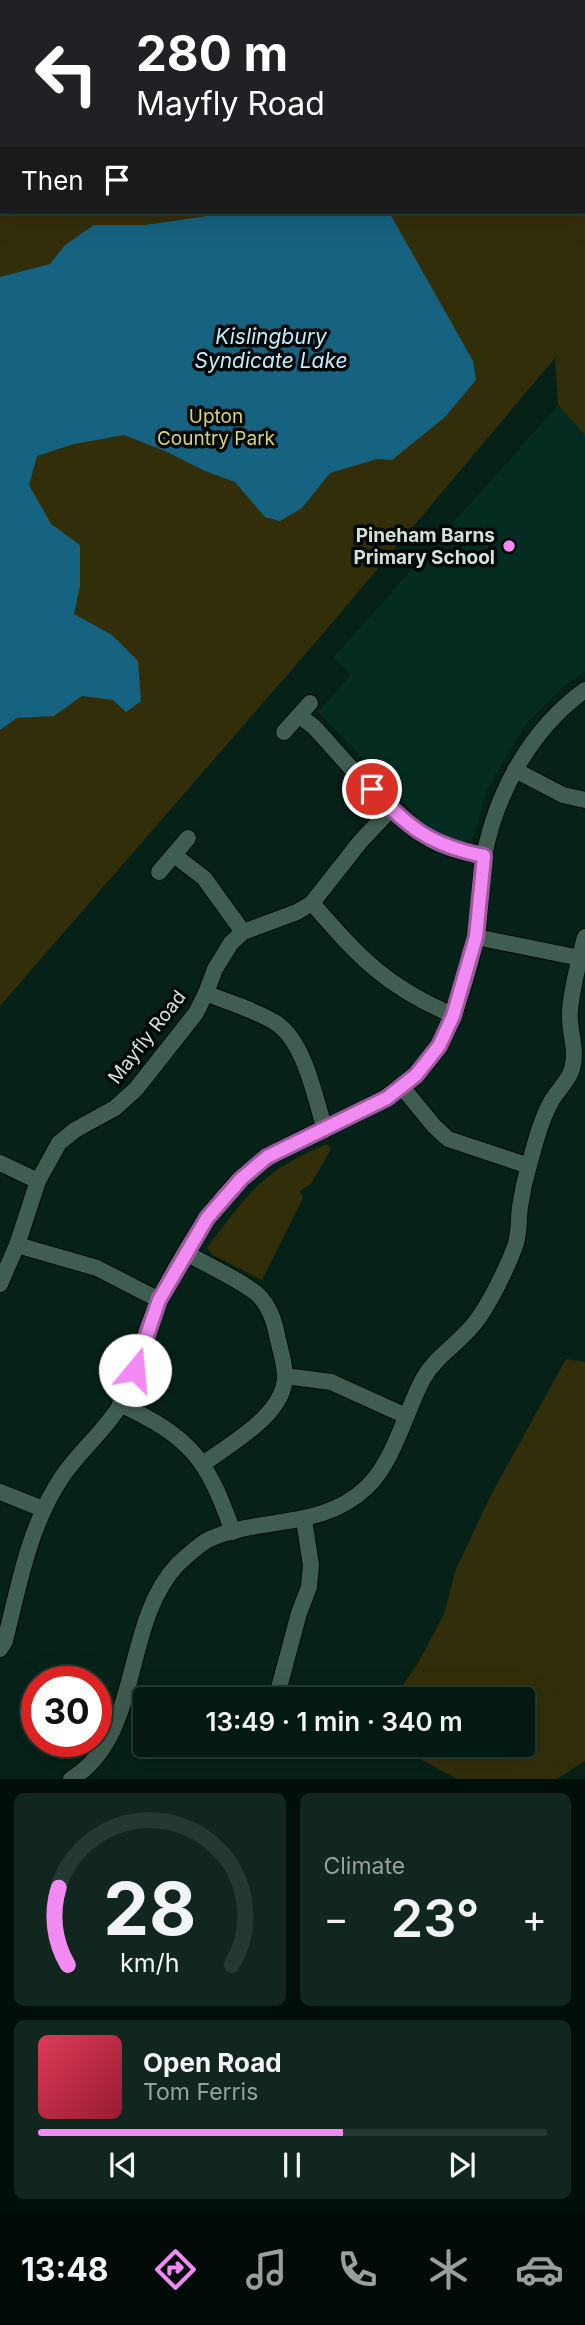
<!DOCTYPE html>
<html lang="en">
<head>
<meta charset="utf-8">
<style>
  :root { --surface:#041912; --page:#122620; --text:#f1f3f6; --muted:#97a09f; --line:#253832; --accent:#f28af3 }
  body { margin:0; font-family:Inter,sans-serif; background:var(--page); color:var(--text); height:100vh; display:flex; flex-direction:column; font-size:26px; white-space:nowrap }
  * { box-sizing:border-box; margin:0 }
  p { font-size:23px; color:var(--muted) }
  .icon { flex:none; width:38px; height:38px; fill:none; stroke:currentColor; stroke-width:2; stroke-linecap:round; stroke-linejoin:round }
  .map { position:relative; height:1779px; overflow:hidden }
  .sheet { display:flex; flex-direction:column; gap:14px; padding:14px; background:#020e0a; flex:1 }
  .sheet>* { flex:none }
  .top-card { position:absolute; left:0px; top:0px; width:586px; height:214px; box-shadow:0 7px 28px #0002,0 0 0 2px var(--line); background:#202124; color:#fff; overflow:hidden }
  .speed { position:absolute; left:21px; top:1666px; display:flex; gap:14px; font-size:35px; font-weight:700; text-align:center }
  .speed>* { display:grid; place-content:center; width:91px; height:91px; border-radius:50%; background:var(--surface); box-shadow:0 7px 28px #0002,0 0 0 2px var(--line); line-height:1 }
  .speed .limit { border:10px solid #d22; background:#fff; color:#111 }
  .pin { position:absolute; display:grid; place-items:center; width:60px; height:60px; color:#fff; margin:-30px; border:4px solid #fff; border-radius:50%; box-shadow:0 2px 7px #0007 }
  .me { position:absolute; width:77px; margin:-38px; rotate:17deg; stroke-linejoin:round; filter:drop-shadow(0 0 5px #0008) }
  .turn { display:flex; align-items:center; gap:24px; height:147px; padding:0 21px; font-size:32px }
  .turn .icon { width:91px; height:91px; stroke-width:2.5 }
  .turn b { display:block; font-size:49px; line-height:60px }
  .then { display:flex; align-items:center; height:66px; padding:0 21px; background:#0003; gap:14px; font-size:26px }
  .big { font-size:52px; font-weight:600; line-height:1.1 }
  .sheet .widget { flex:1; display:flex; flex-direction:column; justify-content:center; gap:10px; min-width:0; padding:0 24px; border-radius:10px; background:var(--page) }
  .sheet .dial { align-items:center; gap:0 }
  .dial svg { height:182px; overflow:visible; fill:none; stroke:var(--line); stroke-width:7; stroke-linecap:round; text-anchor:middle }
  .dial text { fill:var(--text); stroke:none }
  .song { display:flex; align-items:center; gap:21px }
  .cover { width:84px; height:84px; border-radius:10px; background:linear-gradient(135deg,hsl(350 70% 55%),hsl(350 70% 35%)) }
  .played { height:7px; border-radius:4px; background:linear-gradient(90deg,var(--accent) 60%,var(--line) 60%) }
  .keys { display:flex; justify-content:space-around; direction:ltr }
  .heat { display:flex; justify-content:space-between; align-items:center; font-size:38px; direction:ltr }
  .sheet .tiles { flex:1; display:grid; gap:14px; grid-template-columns:1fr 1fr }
  .widget:last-child { grid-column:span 2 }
  .trip { position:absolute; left:133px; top:1687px; width:402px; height:70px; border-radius:7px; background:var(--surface); box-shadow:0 7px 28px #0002,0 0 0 2px var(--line); font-weight:600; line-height:70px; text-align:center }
  .tabs { display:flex; height:112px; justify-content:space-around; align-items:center; background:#020a07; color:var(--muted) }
  .tabs .icon { width:49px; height:49px }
  .tabs .active { color:var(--accent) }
  .tabs b { font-size:32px; color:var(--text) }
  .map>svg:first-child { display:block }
  .built { fill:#052c20 }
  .green { fill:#332e0a; fill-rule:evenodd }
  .water { fill:#166281 }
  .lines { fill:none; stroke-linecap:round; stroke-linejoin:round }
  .stream { stroke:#166281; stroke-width:4.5 }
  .minor-casing { stroke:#000a04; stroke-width:18 }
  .minor { stroke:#405d51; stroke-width:16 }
  .route-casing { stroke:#9d5a9e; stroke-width:18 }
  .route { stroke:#f28af3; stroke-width:12 }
  .poi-dot { fill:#f28af3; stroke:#010805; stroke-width:2.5 }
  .labels { text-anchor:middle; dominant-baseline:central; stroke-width:7; stroke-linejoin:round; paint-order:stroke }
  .park-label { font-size:19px; fill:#dcd174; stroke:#010805 }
  .poi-label { font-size:19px; font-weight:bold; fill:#d2e2db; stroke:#010805; text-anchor:end }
  .street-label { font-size:19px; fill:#d2e2db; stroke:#010805 }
  .water-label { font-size:21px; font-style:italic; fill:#c5eafd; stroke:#010805 }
</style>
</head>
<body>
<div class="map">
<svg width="585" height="1779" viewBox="0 0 585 1779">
  <rect width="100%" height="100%" fill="#052118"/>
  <polygon class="built" points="558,405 585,435 585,671 560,689 530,719 501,764 484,797 474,837 463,842 428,828 319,712 351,674 333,658"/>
  <g class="green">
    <path d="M 0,0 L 585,0 L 585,435 L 558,405 L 555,358 L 321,636 L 0,1006 ZM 2,2 L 584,2 L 584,212 L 2,212 Z"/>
    <path d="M 327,1144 L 331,1149 L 311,1184 L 300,1191 L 303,1198 L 262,1280 L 213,1255 L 207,1248 C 248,1193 262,1171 327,1144 Z"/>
    <polygon points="566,1359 585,1362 585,1761 557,1779 457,1779 394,1745 523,1745 523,1699 393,1699 418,1663 444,1614 456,1569 491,1495"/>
  </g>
  <polygon class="water" points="210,212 389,212 473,361 476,380 445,417 392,460 377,459 330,473 302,508 280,521 265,517 235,482 205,471 165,451 124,435 74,444 37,456 29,485 51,524 80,545 80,586 74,614 112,635 138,661 141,701 126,712 113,700 82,696 54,716 17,718 0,730 0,277 50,264 65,245 94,225 145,225 208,216"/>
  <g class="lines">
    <g class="stream">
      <polyline points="544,2 545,0"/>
      <polyline points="584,135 585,135"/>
    </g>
    <defs>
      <g id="minor">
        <path d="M 300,716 L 314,727 C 349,764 392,821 437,843 C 452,850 468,853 484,856"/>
        <polyline points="284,732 310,703"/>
        <polyline points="515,770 563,795 585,800"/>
        <polyline points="174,855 204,878 243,932"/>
        <polyline points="159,872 188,838"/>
        <path d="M 312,903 C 358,956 386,987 453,1015"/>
        <polyline points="476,937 580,958"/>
        <path d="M 206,993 C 229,1003 256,1010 276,1023 C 305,1042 315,1098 325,1130"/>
        <polyline points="402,1087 434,1126 448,1139 529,1166"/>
        <polyline points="0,1163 38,1181"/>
        <polyline points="17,1245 97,1268 159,1300"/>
        <path d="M 186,1253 C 209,1266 235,1277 256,1293 C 270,1305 275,1323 278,1340 C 281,1352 285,1365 285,1377 C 284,1415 231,1443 203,1464"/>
        <polyline points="0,1284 17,1245 38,1181 59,1143 75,1130 115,1108 136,1089 196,1013 206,993 215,969 231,943 243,932 297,912 312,903 360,842 391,809"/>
        <polyline points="285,1376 331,1382 406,1416"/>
        <path d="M 120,1404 C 192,1438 207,1459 233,1532"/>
        <polyline points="0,1492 43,1509"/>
        <path d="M 0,1649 L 5,1641 C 19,1585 29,1526 62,1477 C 79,1451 105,1431 121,1404 C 134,1380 139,1352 148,1327 C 167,1278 206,1209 245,1175 C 306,1123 389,1119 438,1048 C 453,1025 471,965 476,937 C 481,911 479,882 484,856 C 497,791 531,729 585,690"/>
        <polyline points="276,1699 299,1613 309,1587 311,1565 304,1520"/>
        <path d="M 71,1779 C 143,1736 121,1624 178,1564 C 187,1556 201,1542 212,1538 C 264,1516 322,1530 367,1487 C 394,1461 405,1413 423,1379 C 435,1357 458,1344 474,1324 C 488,1307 506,1270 514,1249 C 520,1236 518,1221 520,1207 C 522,1193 525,1179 529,1165 C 535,1144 541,1119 552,1100 C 558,1090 569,1080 572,1069 C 578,1049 568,1030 570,1010 C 572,986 579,961 585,937"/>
      </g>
    </defs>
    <use href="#minor" class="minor-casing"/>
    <use href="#minor" class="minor"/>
  </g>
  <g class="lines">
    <defs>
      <path id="route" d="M 135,1370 L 159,1300 L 207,1218 L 241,1179 L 267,1157 L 387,1098 L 416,1075 L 439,1046 L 453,1016 L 476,937 L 484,856 C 430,845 409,828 372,789"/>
    </defs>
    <use href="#route" class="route-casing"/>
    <use href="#route" class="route"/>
  </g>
  <circle class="poi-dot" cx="509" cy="546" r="7"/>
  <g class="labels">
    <g class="park-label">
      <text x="216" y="416">Upton<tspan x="216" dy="22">Country Park</tspan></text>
    </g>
    <g class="poi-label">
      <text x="495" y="535">Pineham Barns<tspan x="495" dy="22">Primary School</tspan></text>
    </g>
    <g class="street-label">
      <text transform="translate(147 1037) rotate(-52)">Mayfly Road</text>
    </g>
    <g class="water-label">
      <text x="271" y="336">Kislingbury<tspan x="271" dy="24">Syndicate Lake</tspan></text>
    </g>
  </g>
</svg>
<div class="speed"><div class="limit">30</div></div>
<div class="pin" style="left:372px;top:789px;background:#d93025"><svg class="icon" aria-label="arrive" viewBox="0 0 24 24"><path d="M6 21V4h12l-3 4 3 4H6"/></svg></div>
<svg class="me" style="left:135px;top:1370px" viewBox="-20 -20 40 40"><circle r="19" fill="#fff"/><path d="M0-13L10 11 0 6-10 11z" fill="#f28af3"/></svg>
<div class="trip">13:49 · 1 min · 340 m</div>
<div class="top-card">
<div class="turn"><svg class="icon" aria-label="left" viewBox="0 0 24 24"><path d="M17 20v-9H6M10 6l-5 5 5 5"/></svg><div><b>280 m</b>Mayfly Road</div></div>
<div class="then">Then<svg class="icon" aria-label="arrive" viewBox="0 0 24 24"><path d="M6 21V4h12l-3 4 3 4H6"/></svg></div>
</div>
</div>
<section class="sheet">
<div class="tiles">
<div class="widget dial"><svg viewBox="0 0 100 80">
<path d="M14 69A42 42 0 1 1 86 69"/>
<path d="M14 69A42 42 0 0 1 10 35" stroke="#f28af3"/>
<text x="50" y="56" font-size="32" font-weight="700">28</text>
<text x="50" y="72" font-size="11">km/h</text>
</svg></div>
<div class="widget"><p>Climate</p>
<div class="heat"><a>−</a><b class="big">23°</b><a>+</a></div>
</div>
<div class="widget">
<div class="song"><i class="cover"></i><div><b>Open Road</b><p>Tom Ferris</p></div></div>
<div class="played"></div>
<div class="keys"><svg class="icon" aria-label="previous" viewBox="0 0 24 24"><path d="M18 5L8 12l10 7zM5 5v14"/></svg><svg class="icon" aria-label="pause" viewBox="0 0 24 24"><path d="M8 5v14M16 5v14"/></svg><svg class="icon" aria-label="next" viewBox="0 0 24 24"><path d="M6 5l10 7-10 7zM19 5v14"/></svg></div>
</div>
</div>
</section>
<nav class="tabs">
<b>13:48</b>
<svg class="icon active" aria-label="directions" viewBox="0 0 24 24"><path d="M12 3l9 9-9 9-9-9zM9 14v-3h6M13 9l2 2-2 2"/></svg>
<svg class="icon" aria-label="music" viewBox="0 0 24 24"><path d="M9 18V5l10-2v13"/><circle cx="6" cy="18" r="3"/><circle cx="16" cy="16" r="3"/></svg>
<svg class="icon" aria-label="phone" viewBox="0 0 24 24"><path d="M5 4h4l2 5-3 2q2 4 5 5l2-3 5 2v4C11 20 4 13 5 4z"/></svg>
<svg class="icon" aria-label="climate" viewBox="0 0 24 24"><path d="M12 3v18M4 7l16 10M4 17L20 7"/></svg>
<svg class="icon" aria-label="car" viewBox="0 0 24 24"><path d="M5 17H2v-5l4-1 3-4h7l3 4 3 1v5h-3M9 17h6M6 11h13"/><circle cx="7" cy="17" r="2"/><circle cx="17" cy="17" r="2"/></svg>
</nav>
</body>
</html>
